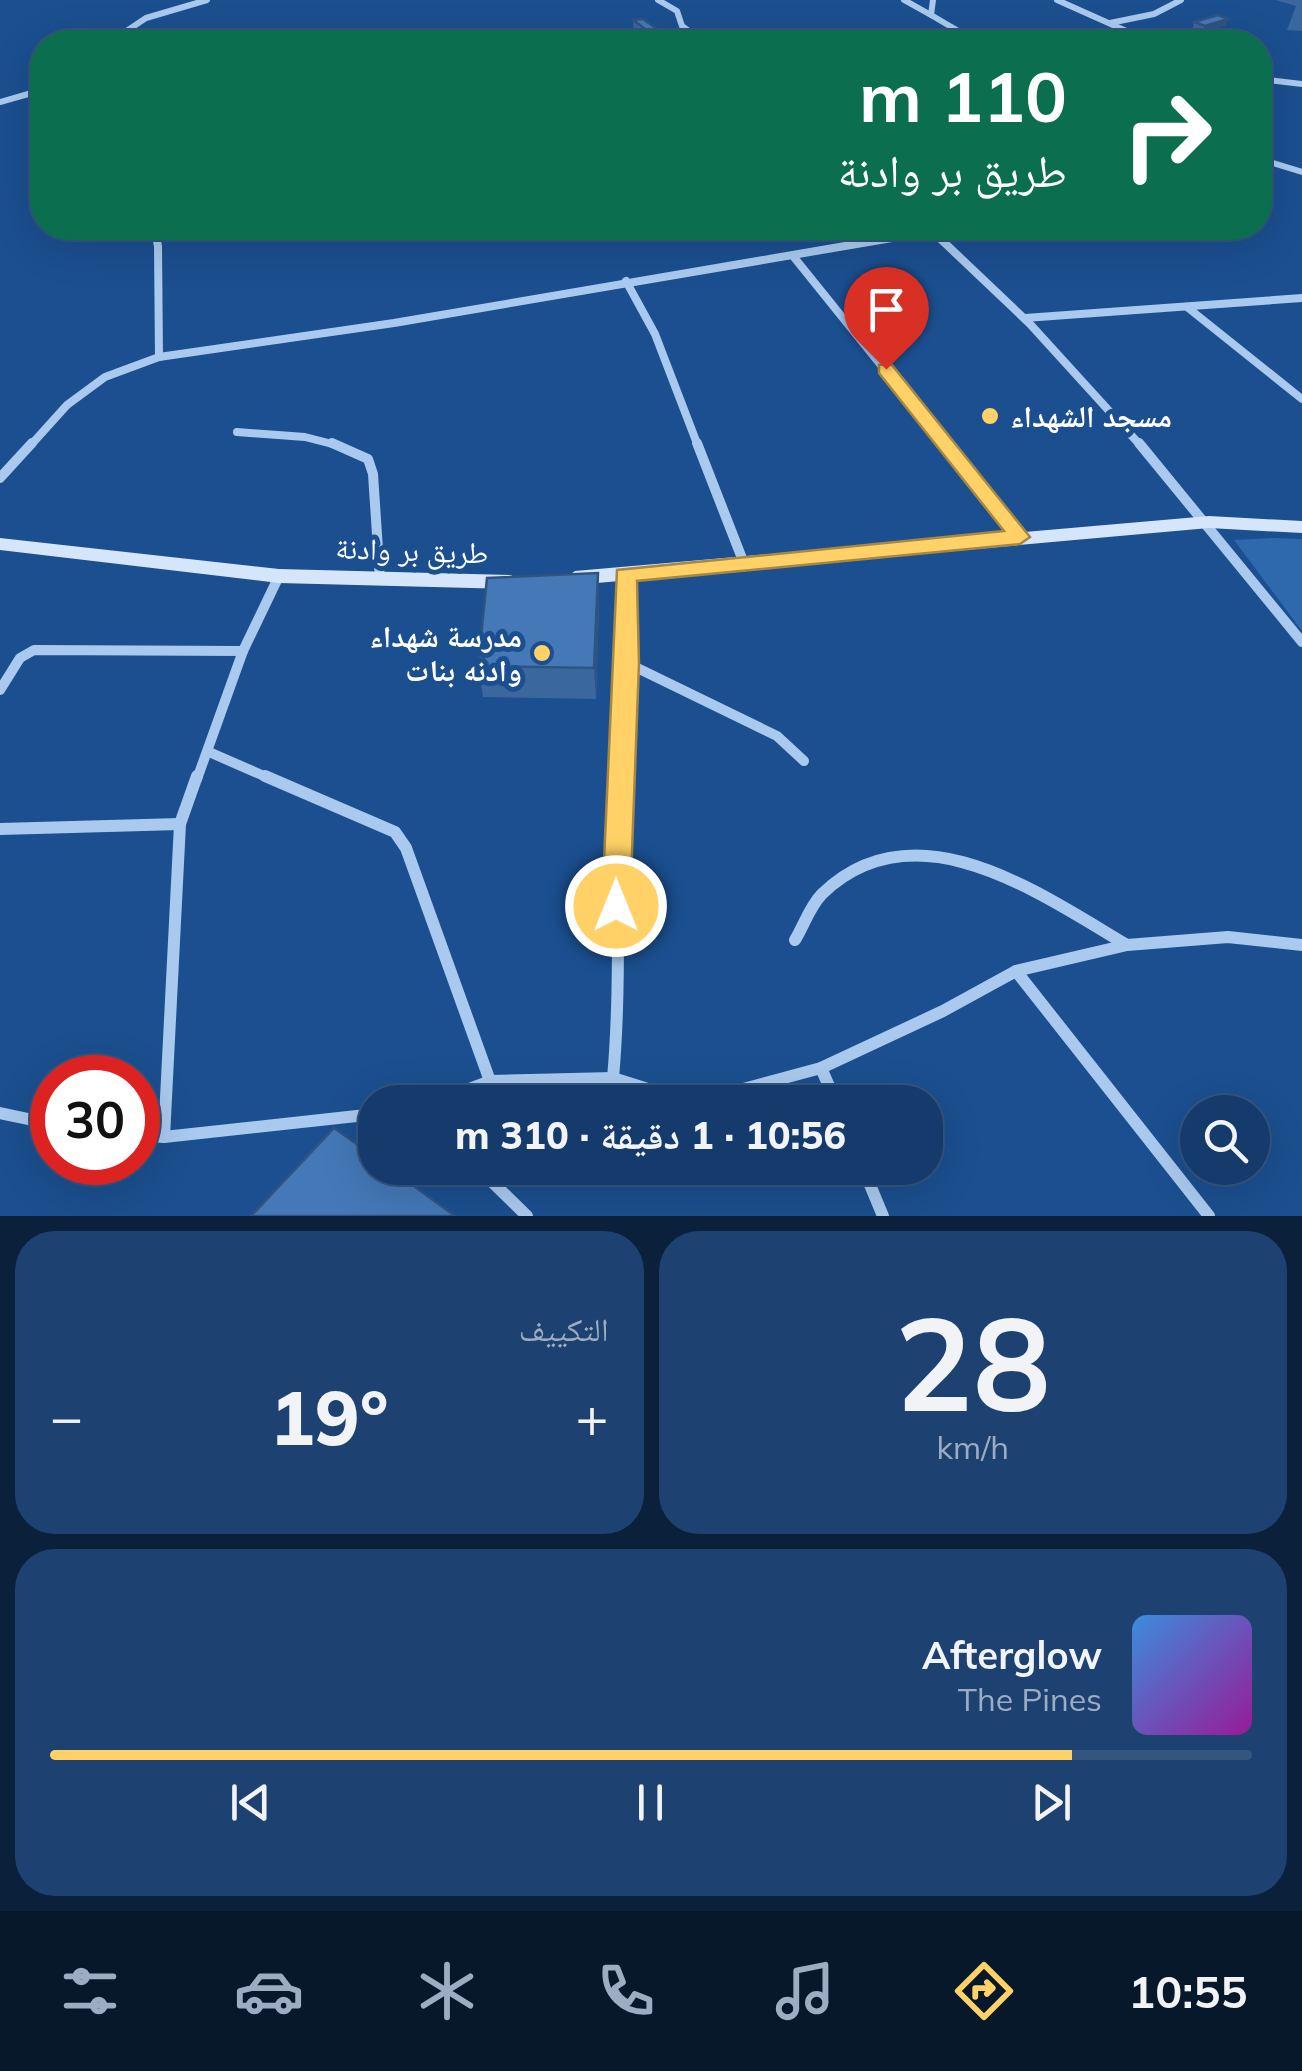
<!DOCTYPE html>
<html lang="ar">
<head>
<meta charset="utf-8">
<style>
  :root { --surface:#143b6b; --page:#1d4271; --text:#f1f3f6; --muted:#9dadc1; --line:#33557e; --accent:#ffd166 }
  body { margin:0; font-family:Mulish,"Noto Naskh Arabic",sans-serif; background:var(--page); color:var(--text); direction:rtl; height:100vh; display:flex; flex-direction:column; font-size:38px; white-space:nowrap }
  * { box-sizing:border-box; margin:0 }
  p { font-size:32px; color:var(--muted) }
  .icon { flex:none; width:55px; height:55px; fill:none; stroke:currentColor; stroke-width:2; stroke-linecap:round; stroke-linejoin:round }
  .map { position:relative; height:1216px; overflow:hidden; direction:ltr }
  .drawer { display:flex; flex-direction:column; gap:15px; padding:15px; background:#0b203b; flex:1 }
  .drawer>* { flex:none }
  .hud { position:absolute; left:30px; top:30px; width:1242px; height:210px; border-radius:40px; box-shadow:0 10px 40px #0002,0 0 0 2px var(--line); direction:rtl; background:#0b6e4f; color:#fff; overflow:hidden }
  .tools { position:absolute; left:1180px; top:1095px; display:grid; gap:20px }
  .tools a { display:grid; place-items:center; width:90px; height:90px; border-radius:50%; background:var(--surface); box-shadow:0 10px 40px #0002,0 0 0 2px var(--line); font-size:50px }
  .speed { position:absolute; left:30px; top:1055px; display:flex; gap:20px; font-size:50px; font-weight:700; text-align:center }
  .speed>* { display:grid; place-content:center; width:130px; height:130px; border-radius:50%; background:var(--surface); box-shadow:0 10px 40px #0002,0 0 0 2px var(--line); line-height:1 }
  .speed .limit { border:15px solid #d22; background:#fff; color:#111 }
  .pin { position:absolute; display:grid; place-items:center; width:85px; height:85px; color:#fff; margin:-102px -42px; border-radius:50% 50% 50% 0; rotate:-45deg; box-shadow:0 0 10px #0007 }
  .pin .icon { rotate:45deg }
  .me { position:absolute; width:110px; margin:-55px; rotate:0deg; stroke-linejoin:round; filter:drop-shadow(0 0 8px #0008) }
  .turn { display:flex; align-items:center; gap:35px; height:210px; padding:0 40px; font-size:45px }
  .turn .icon { width:130px; height:130px; stroke-width:2.5 }
  .turn b { display:block; font-size:70px; line-height:85px }
  .big { font-size:75px; font-weight:800; line-height:1.1 }
  .drawer .tile { flex:1; display:flex; flex-direction:column; justify-content:center; gap:15px; min-width:0; padding:0 35px; border-radius:40px; background:var(--page) }
  .drawer .dial { align-items:center; gap:0 }
  .dial b { font-size:130px; line-height:1 }
  .song { display:flex; align-items:center; gap:30px }
  .cover { width:120px; height:120px; border-radius:15px; background:linear-gradient(135deg,hsl(210 70% 55%),hsl(300 70% 35%)) }
  .played { height:10px; border-radius:5px; background:linear-gradient(90deg,var(--accent) 85%,var(--line) 85%) }
  .keys { display:flex; justify-content:space-around; direction:ltr }
  .heat { display:flex; justify-content:space-between; align-items:center; font-size:55px; direction:ltr }
  .drawer .tiles { flex:1; display:grid; gap:15px; grid-template-columns:1fr 1fr }
  .tile:last-child { grid-column:span 2 }
  .trip { position:absolute; left:358px; top:1085px; width:585px; height:100px; border-radius:40px; background:var(--surface); box-shadow:0 10px 40px #0002,0 0 0 2px var(--line); font-weight:800; line-height:100px; text-align:center; direction:rtl }
  .tab-bar { display:flex; height:160px; justify-content:space-around; align-items:center; background:#08182b; color:var(--muted) }
  .tab-bar .icon { width:70px; height:70px }
  .tab-bar .on { color:var(--accent) }
  .tab-bar b { font-size:45px; color:var(--text) }
  .map>svg:first-child { display:block }
  .green { fill:#2e69ad }
  .lines { fill:none; stroke-linecap:round; stroke-linejoin:round }
  .street-far3 { stroke:#a9c9ee; stroke-width:6 }
  .street-far2 { stroke:#a9c9ee; stroke-width:8 }
  .street-far1 { stroke:#a9c9ee; stroke-width:10 }
  .street { stroke:#a9c9ee; stroke-width:12 }
  .secondary { fill:#d6e6fa; fill-rule:evenodd }
  .wall { fill:#3a679d }
  .shaded-wall { fill:#305480 }
  .building { fill:#4478b7; stroke:#305480; stroke-width:2.5 }
  .route { fill:#ffd166; stroke:#a68842; stroke-width:2.5 }
  .poi-dot { fill:#ffd166; stroke:#1b4f8f; stroke-width:4 }
  .labels { text-anchor:middle; dominant-baseline:central; stroke-width:10; stroke-linejoin:round; paint-order:stroke }
  .poi-label { font-size:30px; font-weight:bold; fill:#fff; stroke:#1b4f8f; text-anchor:start }
  .street-label { font-size:30px; fill:#fff; stroke:#1b4f8f }
</style>
</head>
<body>
<div class="map">
<svg width="1302" height="1216" viewBox="0 0 1302 1216">
  <rect width="100%" height="100%" fill="#1b4f8f"/>
  <polygon class="green" points="1272,538 1302,539 1302,631 1234,540"/>
  <g class="lines">
    <g class="street-far3">
      <polyline points="658,0 677,11 682,26 703,42"/>
      <polyline points="904,0 931,15"/>
      <polyline points="933,0 931,15 977,42"/>
      <polyline points="1057,0 1151,42"/>
      <polyline points="1110,23 1154,14 1181,0"/>
      <polyline points="110,42 146,18 207,0"/>
      <polyline points="1260,79 1302,84"/>
      <polyline points="0,102 42,90"/>
      <polyline points="1260,159 1302,172"/>
    </g>
    <g class="street-far2">
      <polyline points="154,228 158,246 159,357"/>
      <polyline points="929,228 1030,324 1141,446"/>
      <polyline points="793,256 946,446"/>
      <polyline points="626,281 655,334 698,446"/>
      <polyline points="1187,307 1302,399"/>
      <polyline points="1025,318 1302,298"/>
      <polyline points="237,432 305,437 340,446"/>
      <polyline points="30,446 67,405 105,377 159,357 394,323 933,231"/>
    </g>
    <g class="street-far1">
      <polyline points="332,443 368,459 373,474 380,580"/>
      <polyline points="697,443 745,566"/>
      <polyline points="944,443 1020,537"/>
      <polyline points="1139,443 1302,642"/>
      <polyline points="0,478 32,443"/>
      <polyline points="627,663 777,736 804,761"/>
      <polyline points="0,690 20,658 34,650 243,651"/>
      <polyline points="209,752 271,779"/>
      <polyline points="197,779 243,651 279,576"/>
      <polyline points="620,779 627,663 625,575"/>
    </g>
    <g class="street">
      <polyline points="265,776 395,832 406,848 490,1081"/>
      <polyline points="0,829 180,824"/>
      <path d="M 795,940 C 804,925 810,906 822,894 C 915,804 1039,893 1127,945"/>
      <polyline points="1016,971 1209,1216"/>
      <polyline points="821,1068 836,1102"/>
      <path d="M 613,1078 C 622,978 615,877 620,776"/>
      <polyline points="435,1102 490,1081 613,1078 651,1090 706,1099 821,1068 943,1011 1016,971 1127,945 1228,937 1302,945"/>
      <polyline points="0,1113 52,1124"/>
      <polyline points="138,1135 164,1137 375,1114"/>
      <polyline points="164,1137 180,824 197,776"/>
      <polyline points="478,1168 527,1216"/>
      <polyline points="863,1168 883,1216"/>
    </g>
    <g class="secondary">
      <polygon points="1209,516 1302,521 1302,533 1209,528 575,585 565,578 575,571"/>
      <polygon points="0,538 279,569 511,575 521,582 511,589 279,583 0,550"/>
    </g>
  </g>
  <g class="wall">
    <polygon points="1275,0 1302,0 1302,31 1287,30 1296,6"/>
    <polygon points="633,20 673,40 673,42 647,42 634,32"/>
    <polygon points="1194,22 1226,25 1203,32 1193,28"/>
    <polygon points="598,573 599,604 596,699 483,697 478,666"/>
  </g>
  <g class="shaded-wall">
    <polygon points="1228,19 1226,25 1203,32 1205,26"/>
    <polygon points="598,573 599,604 596,699 594,668"/>
  </g>
  <g class="building">
    <polygon points="1218,15 1228,19 1205,26 1194,22"/>
    <polygon points="643,19 673,40 663,42 633,20"/>
    <polygon points="598,573 594,668 478,666 487,578"/>
    <polygon points="334,1128 375,1157 375,1168 389,1168 455,1216 251,1216"/>
  </g>
  <polygon class="route" points="886,364 892,365 1030,537 1020,544 637,581 639,663 630,906 626,914 616,918 606,914 602,906 617,570 1004,531 879,373 879,365"/>
  <g class="poi-dot">
    <circle cx="990" cy="416" r="10"/>
    <circle cx="542" cy="653" r="10"/>
  </g>
  <g class="labels">
    <g class="poi-label">
      <text x="1010" y="416">مسجد الشهداء</text>
      <text x="522" y="636" text-anchor="end">مدرسة شهداء<tspan x="522" dy="34">وادنه بنات</tspan></text>
    </g>
    <g class="street-label">
      <text transform="translate(412 550) rotate(2)">طريق بر وادنة</text>
    </g>
  </g>
</svg>
<div class="tools">
<a><svg class="icon" aria-label="search" viewBox="0 0 24 24"><circle cx="10" cy="10" r="6"/><path d="M15 15l6 6"/></svg></a>
</div>
<div class="speed"><div class="limit">30</div></div>
<div class="pin" style="left:886px;top:369px;background:#d93025"><svg class="icon" aria-label="arrive" viewBox="0 0 24 24"><path d="M6 21V4h12l-3 4 3 4H6"/></svg></div>
<svg class="me" style="left:616px;top:906px" viewBox="-20 -20 40 40"><circle r="17" fill="#ffd166" stroke="#fff" stroke-width="3"/><path d="M0-11L8 9 0 5-8 9z" fill="#fff"/></svg>
<div class="trip">10:56 · 1 دقيقة · 310 m</div>
<div class="hud">
<div class="turn"><svg class="icon" aria-label="right" viewBox="0 0 24 24"><path d="M7 20v-9h11M14 6l5 5-5 5"/></svg><div><b>110 m</b>طريق بر وادنة</div></div>
</div>
</div>
<section class="drawer">
<div class="tiles">
<div class="tile dial"><b>28</b><p>km/h</p></div>
<div class="tile"><p>التكييف</p>
<div class="heat"><a>−</a><b class="big">19°</b><a>+</a></div>
</div>
<div class="tile">
<div class="song"><i class="cover"></i><div><b>Afterglow</b><p>The Pines</p></div></div>
<div class="played"></div>
<div class="keys"><svg class="icon" aria-label="previous" viewBox="0 0 24 24"><path d="M18 5L8 12l10 7zM5 5v14"/></svg><svg class="icon" aria-label="pause" viewBox="0 0 24 24"><path d="M8 5v14M16 5v14"/></svg><svg class="icon" aria-label="next" viewBox="0 0 24 24"><path d="M6 5l10 7-10 7zM19 5v14"/></svg></div>
</div>
</div>
</section>
<nav class="tab-bar">
<b>10:55</b>
<svg class="icon on" aria-label="directions" viewBox="0 0 24 24"><path d="M12 3l9 9-9 9-9-9zM9 14v-3h6M13 9l2 2-2 2"/></svg>
<svg class="icon" aria-label="music" viewBox="0 0 24 24"><path d="M9 18V5l10-2v13"/><circle cx="6" cy="18" r="3"/><circle cx="16" cy="16" r="3"/></svg>
<svg class="icon" aria-label="phone" viewBox="0 0 24 24"><path d="M5 4h4l2 5-3 2q2 4 5 5l2-3 5 2v4C11 20 4 13 5 4z"/></svg>
<svg class="icon" aria-label="climate" viewBox="0 0 24 24"><path d="M12 3v18M4 7l16 10M4 17L20 7"/></svg>
<svg class="icon" aria-label="car" viewBox="0 0 24 24"><path d="M5 17H2v-5l4-1 3-4h7l3 4 3 1v5h-3M9 17h6M6 11h13"/><circle cx="7" cy="17" r="2"/><circle cx="17" cy="17" r="2"/></svg>
<svg class="icon" aria-label="filters" viewBox="0 0 24 24"><path d="M4 7h16M4 17h16"/><circle cx="9" cy="7" r="2"/><circle cx="15" cy="17" r="2"/></svg>
</nav>
</body>
</html>
